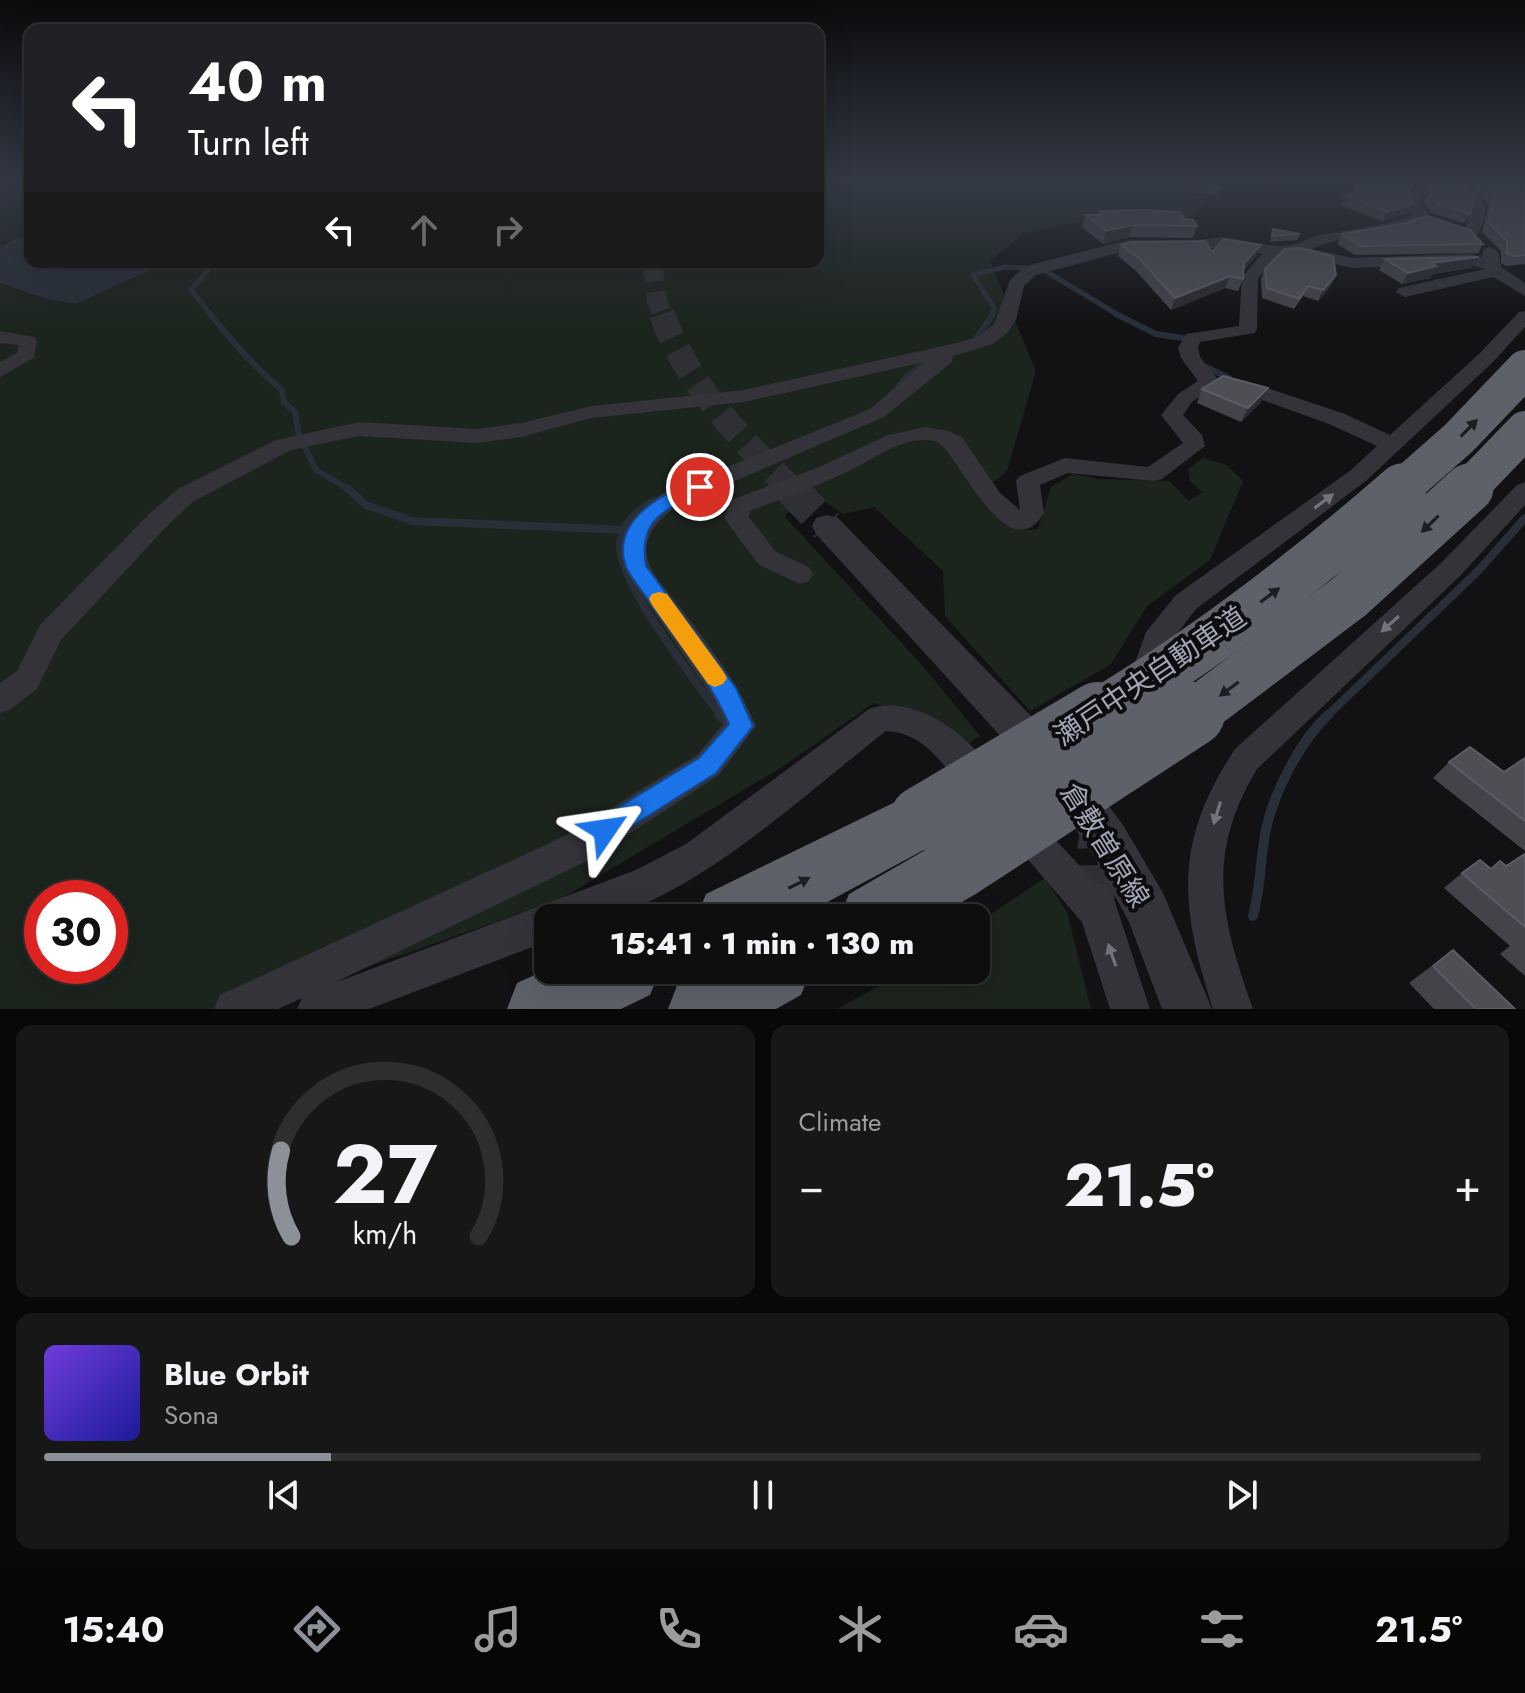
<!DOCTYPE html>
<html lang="en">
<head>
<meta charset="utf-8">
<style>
  :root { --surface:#0e0e0f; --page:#171718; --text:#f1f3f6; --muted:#9b9c9e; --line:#2e2e2f; --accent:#8c9099 }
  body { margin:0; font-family:Jost,"Noto Sans JP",sans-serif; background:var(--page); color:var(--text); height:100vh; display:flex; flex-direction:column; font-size:30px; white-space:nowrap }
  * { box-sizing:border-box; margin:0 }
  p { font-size:26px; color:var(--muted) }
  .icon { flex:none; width:44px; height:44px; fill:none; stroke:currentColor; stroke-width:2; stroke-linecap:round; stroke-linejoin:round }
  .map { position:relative; height:1009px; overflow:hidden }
  .drawer { display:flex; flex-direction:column; gap:16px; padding:16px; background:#080808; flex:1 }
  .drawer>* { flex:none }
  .hud { position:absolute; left:24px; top:24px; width:800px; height:244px; border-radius:16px; box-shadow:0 8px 32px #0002,0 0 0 2px var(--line); background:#202124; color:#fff; overflow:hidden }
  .speed { position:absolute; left:24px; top:880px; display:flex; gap:16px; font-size:40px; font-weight:700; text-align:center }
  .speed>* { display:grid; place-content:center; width:104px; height:104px; border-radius:50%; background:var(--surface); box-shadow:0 8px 32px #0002,0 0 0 2px var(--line); line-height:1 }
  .speed .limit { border:12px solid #d22; background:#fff; color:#111 }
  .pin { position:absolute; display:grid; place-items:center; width:68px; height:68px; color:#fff; margin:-34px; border:4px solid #fff; border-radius:50%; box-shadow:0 2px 8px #0007 }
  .me { position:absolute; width:88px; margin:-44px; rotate:58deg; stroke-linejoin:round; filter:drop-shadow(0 0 6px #0008) }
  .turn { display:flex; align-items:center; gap:28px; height:168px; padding:0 32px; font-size:36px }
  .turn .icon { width:104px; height:104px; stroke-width:2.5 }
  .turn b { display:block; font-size:56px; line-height:68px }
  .lanes { display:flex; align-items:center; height:76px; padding:0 32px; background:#0003; justify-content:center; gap:40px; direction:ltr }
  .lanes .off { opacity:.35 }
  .big { font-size:60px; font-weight:800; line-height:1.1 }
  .drawer .widget { flex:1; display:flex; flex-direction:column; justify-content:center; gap:12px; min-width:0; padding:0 28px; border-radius:16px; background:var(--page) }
  .drawer .dial { align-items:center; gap:0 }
  .dial svg { height:208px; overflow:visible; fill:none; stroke:var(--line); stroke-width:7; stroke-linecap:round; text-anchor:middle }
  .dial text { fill:var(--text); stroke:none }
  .song { display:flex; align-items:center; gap:24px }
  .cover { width:96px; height:96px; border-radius:12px; background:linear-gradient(135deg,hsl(260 70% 55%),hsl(240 70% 35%)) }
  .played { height:8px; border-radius:4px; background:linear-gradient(90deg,var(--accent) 20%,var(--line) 20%) }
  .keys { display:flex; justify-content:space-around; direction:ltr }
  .heat { display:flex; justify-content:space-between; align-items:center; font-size:44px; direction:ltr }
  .drawer .tiles { flex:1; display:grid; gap:16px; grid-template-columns:1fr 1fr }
  .widget:last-child { grid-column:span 2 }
  .trip { position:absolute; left:534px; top:904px; width:456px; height:80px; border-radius:16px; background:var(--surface); box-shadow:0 8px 32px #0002,0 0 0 2px var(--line); font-weight:800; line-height:80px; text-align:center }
  .tab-bar { display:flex; height:128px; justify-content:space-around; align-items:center; background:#060606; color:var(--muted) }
  .tab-bar .icon { width:56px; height:56px }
  .tab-bar .on { color:var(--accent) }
  .tab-bar b { font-size:36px; color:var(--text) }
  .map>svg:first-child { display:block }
  .green { fill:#1c241e; fill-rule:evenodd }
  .water { fill:#282f38 }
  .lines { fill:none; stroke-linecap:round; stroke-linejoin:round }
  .stream-far3 { stroke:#282f38; stroke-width:5 }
  .stream-far2 { stroke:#282f38; stroke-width:6 }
  .stream-far1 { stroke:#282f38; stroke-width:8 }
  .stream { stroke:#282f38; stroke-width:10 }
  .minor-tunnel { stroke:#2f3034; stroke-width:35; stroke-dasharray:35 17; stroke-linecap:butt }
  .tertiary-tunnel-far2 { stroke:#2f3034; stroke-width:20; stroke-dasharray:20 10; stroke-linecap:butt }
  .tertiary-tunnel-far1 { stroke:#2f3034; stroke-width:26; stroke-dasharray:26 13; stroke-linecap:butt }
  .tertiary-tunnel { stroke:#2f3034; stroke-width:34; stroke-dasharray:34 17; stroke-linecap:butt }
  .minor { fill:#333339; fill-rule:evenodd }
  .tertiary { fill:#333339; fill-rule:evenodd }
  .motorway { fill:#5f616a; fill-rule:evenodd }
  .motorway-bridge-far2 { stroke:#5f616a; stroke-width:38 }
  .motorway-bridge-far1 { stroke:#5f616a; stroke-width:49 }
  .motorway-bridge { stroke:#5f616a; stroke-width:64 }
  .wall { fill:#434349 }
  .shaded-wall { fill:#2b2b2f }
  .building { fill:#4e4e55; stroke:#5b5c64; stroke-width:2 }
  .oneway { fill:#1d1e21 }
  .oneway2 { fill:#71737d }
  .route { fill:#1a73e8; stroke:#114b97; stroke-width:2 }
  .slow { fill:#f59e0b }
  .labels { text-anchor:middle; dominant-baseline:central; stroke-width:8; stroke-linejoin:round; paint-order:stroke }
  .near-street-label { font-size:28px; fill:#a3a7b5; stroke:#0d0d0f }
</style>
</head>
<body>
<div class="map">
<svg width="1525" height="1009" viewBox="0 0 1525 1009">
  <rect width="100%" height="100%" fill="#121214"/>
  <g class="green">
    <polygon points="0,182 30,182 30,238 5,241 0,247"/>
    <path d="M 818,182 L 1187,182 L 1186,194 L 1210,199 L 1184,220 L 1105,216 L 1025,233 L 990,261 L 1036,371 L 1007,471 L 978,495 C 999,519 1005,533 1038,529 L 1051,487 L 1073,474 L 1098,479 L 1169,481 L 1189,501 L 1202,492 L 1190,481 L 1188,469 L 1203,458 L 1227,465 L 1243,481 L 1210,560 L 1147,606 L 1111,664 L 1030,711 L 945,616 L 943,571 L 874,507 L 843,514 L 814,494 L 793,503 L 785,517 L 922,665 L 980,736 L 965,746 L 953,735 L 874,703 L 782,767 L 559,900 L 247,1009 L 0,1009 L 0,283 L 46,299 L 76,304 L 168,262 L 818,262 ZM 42,898 L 110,898 L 110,966 L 42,966 Z"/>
    <polygon points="1045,878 1067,912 1091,1009 837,1009 908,970 976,970 976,924"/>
  </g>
  <polygon class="water" points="16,238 30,238 30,262 168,262 76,304 46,299 0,283 0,247"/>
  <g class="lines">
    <g class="stream-far3">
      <polyline points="1044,270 1120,316"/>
      <polyline points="212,316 191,290 215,262"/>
      <polyline points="992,316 994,308 973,275 1005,267 1028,268"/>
    </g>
    <g class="stream-far2">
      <path d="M 210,314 C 233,342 254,367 282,390 L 284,402 L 295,412 L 299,435"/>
      <polyline points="1116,314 1156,334 1189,339"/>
      <polyline points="977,337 993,314"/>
      <polyline points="1204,366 1229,378"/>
      <polyline points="899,386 907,376 931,359"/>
      <polyline points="305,447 316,470 350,490"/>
    </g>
    <g class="stream-far1">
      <polyline points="347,488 366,505 412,521 626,530"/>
      <path d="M 654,501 C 639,510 621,525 620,544 C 618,584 696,681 721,716"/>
      <polyline points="1327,716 1479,570 1525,518"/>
    </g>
    <g class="stream">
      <polyline points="719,714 723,719"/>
      <path d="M 1253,916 C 1261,887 1260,858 1266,829 C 1275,790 1300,741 1329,714"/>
    </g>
    <polyline class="minor-tunnel" points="1097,900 1095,847 1099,827"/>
    <polyline class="tertiary-tunnel-far2" points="652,262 657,301 663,316"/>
    <path class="tertiary-tunnel-far1" d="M 662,314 C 687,385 740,438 792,490"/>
    <polyline class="tertiary-tunnel" points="790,488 827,526"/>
    <g class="minor">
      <path d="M 1421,182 L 1435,182 L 1420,201 L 1430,217 L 1427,220 C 1390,233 1346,234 1312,249 L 1352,258 L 1470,254 L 1482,257 L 1484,249 L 1490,247 L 1498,252 L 1501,267 L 1525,283 L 1525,296 L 1493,277 L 1405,297 L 1396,292 L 1399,288 L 1485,269 L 1469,264 L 1352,268 L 1297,255 L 1279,256 L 1258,278 L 1257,329 L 1255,333 L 1200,342 L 1198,348 L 1200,357 L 1220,382 L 1192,402 L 1183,415 L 1202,435 L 1205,446 L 1162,479 L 1154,481 L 1068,473 L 1040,485 L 1044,513 C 1007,574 957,450 937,442 C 930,439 921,440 913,441 C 890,446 868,462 847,472 C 816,487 783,498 750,511 L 749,517 L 776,552 L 809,567 L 813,574 L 809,581 L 800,584 L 758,564 L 724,518 L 731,500 L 819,467 L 888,435 L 926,427 L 948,431 L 962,437 L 1000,493 L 1020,510 L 1016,481 L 1020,476 L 1065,458 L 1148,467 L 1183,443 L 1161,415 L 1178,394 L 1198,381 L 1181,358 L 1178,348 L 1186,334 L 1239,326 L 1242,277 L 1262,254 L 1221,247 L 1192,251 L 1129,250 L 1036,275 L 1024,286 L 1016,320 L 1008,332 L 993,344 L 953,356 L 952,362 L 884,417 L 679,505 C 659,519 638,538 650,566 C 656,581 673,597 683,611 C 712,650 737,681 756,726 L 719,775 L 591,859 L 334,983 L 636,870 L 686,844 L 869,709 C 915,692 979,740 997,781 L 993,792 L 981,796 C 944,782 937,734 886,731 C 806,793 705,889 609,917 C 591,922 567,918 548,918 L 548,941 L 369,1009 L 297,1009 L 302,998 L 278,1009 L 214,1009 L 220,995 L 567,835 L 697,755 L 724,723 L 715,701 L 624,568 C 620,532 633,513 663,493 L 870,409 L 925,362 L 744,402 L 592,418 L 521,437 L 476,443 L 359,436 L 291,450 L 194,501 L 168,525 L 61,640 L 37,689 L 11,709 L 0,713 L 0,683 L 17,671 L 40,625 L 150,513 L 178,489 L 276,440 L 359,422 L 476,429 L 521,423 L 592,406 L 744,390 L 961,342 L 979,336 L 994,324 L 1010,280 L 1024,267 L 1049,260 L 1129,240 L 1192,241 L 1221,237 L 1274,246 L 1293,245 L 1315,236 L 1389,223 L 1413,215 L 1406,201 Z"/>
      <path d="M 1459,182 L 1469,182 C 1487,202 1490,214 1476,237 L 1466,237 L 1463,234 L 1472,208 L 1457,184 Z"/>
      <polygon points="1525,311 1525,327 1493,362 1367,480 1196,609 1169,644 1154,688 1144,691 1134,688 1129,679 1146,632 1176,595 1351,470 1377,446 1329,424 1229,388 1226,384 1229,380 1243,380 1345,414 1390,435 1479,354 1519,312"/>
      <polygon points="0,331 35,337 37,341 34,358 0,377 0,362 18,352 18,345 0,343"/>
      <path d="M 1525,482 L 1525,505 L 1460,576 L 1257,769 C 1205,855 1221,919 1253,1009 L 1213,1009 C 1180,906 1173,843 1235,749 L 1442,562 L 1517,485 Z"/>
      <polygon points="1021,811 1033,816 1095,882 1110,887 1150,1009 1110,1009 1082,922 1009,838 1004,827 1009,816"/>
    </g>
    <polygon class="tertiary" points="827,515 838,518 1075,761 1123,825 1163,893 1212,1009 1162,1009 1129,922 1093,855 1047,787 816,534 812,526 816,518"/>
    <g class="motorway">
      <polygon points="922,789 944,797 953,818 944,839 798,918 696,918 706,894"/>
      <polygon points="957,836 980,845 989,868 980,891 936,918 839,918 849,894 934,845"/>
      <polygon points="548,969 548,970 660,970 650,995 621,1009 507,1009 517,983"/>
      <polygon points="703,970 811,970 801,995 776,1009 668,1009 678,983"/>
    </g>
    <g class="motorway-bridge-far2">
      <polyline points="1400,490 1459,438 1525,369"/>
      <polyline points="1467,490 1525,430"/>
    </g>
    <g class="motorway-bridge-far1">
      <path d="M 1094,716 C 1200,653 1309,569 1402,488"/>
      <polyline points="1191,716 1349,597 1469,488"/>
    </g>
    <g class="motorway-bridge">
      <polyline points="922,818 1098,714"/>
      <polyline points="957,868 1193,714"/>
    </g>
  </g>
  <g class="wall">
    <polygon points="1188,182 1221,182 1217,196 1190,191 1192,184 1188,183"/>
    <polygon points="1369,182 1417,182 1409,192 1414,204 1409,213 1382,221 1341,205 1345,195 1352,193 1355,187"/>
    <polygon points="1470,182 1525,182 1525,264 1506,266 1501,263 1501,251 1482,232 1489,206"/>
    <polygon points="1429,192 1470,214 1464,223 1430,212 1424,201"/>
    <polygon points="1099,211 1184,219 1197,226 1193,238 1129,237 1103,244 1082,227 1086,215 1098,215"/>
    <polygon points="1410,221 1483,244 1478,253 1355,255 1337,244 1342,234 1409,223"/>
    <polygon points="1273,229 1300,234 1297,240 1270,242"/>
    <polygon points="1121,245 1212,252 1256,256 1244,270 1243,279 1238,291 1225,288 1171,310 1136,271 1118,256"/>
    <polygon points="1385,259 1472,268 1432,274 1430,278 1402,284 1379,270"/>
    <polygon points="1265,269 1331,286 1318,301 1303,296 1294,309 1262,298 1261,279"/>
    <polygon points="1202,389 1261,402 1241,422 1197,403"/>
    <polygon points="1525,758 1525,851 1433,778 1449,762 1504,772"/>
    <polygon points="1525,854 1525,976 1500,954 1510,946 1444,888 1462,873 1506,866"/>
    <polygon points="1453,950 1515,1009 1434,1009 1409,983"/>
  </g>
  <g class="shaded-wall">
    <polygon points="1414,204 1409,213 1382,221 1387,212"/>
    <polygon points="1133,225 1129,237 1103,244 1106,231"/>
    <polygon points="1261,245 1256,256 1240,275 1244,263"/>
    <polygon points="1479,257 1472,268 1432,274 1430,278 1402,284 1408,273 1431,263"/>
    <polygon points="1336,275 1331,286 1318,301 1323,290"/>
    <polygon points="1230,276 1225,288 1171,310 1175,298"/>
    <polygon points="1268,388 1261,402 1241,422 1248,408"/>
  </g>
  <g class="building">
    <polygon points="1193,182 1221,182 1220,188 1192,183"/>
    <polygon points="1369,182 1415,182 1408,190 1414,204 1387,212 1345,195 1362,189 1355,187"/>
    <polygon points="1437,182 1463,182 1474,199 1470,214 1435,202 1429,192"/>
    <polygon points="1483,182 1525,182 1525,255 1512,256 1507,253 1507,241 1488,222 1495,197"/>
    <polygon points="1146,210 1180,212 1184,219 1193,220 1197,226 1133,225 1106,231 1086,215 1102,215 1099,211"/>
    <polygon points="1427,216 1470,230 1483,244 1360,246 1342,234 1413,222 1410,221"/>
    <polygon points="1273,229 1300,234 1272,236"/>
    <polygon points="1224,239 1261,245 1244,263 1243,279 1230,276 1175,298 1140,259 1121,245 1133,242 1205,241 1212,252"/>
    <polygon points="1300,248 1333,256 1336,275 1323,290 1308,286 1299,299 1267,288 1265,269 1285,249"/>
    <polygon points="1479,257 1431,263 1436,266 1408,273 1385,259"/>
    <polygon points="1223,376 1268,388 1248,408 1202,389"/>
    <polygon points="1470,747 1504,772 1525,758 1525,821 1449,762"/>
    <polygon points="1525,854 1525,927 1462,873 1480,860 1491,869 1500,861 1506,866"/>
    <polygon points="1453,950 1515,1009 1476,1009 1433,966"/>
  </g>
  <defs><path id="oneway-solid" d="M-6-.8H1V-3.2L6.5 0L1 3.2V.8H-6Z" transform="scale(2)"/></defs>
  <g class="oneway">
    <use href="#oneway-solid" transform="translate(1469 428) rotate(-46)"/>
    <use href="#oneway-solid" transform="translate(1430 524) rotate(136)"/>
    <use href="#oneway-solid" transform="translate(1270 595) rotate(-37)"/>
    <use href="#oneway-solid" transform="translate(1229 689) rotate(144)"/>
    <use href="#oneway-solid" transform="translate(799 883) rotate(-27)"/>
  </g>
  <g class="oneway2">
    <use href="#oneway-solid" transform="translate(1324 501) rotate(-37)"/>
    <use href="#oneway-solid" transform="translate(1390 624) rotate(138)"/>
    <use href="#oneway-solid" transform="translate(1217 813) rotate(107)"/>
    <use href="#oneway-solid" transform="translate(1112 955) rotate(-109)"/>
  </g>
  <linearGradient id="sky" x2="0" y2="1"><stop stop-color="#0a0a0b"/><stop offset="0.56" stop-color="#333945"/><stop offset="1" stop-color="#333945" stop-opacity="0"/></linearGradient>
  <rect width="1525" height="323" fill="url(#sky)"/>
  <path class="route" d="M 700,481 L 709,487 L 707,491 C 668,507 637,518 646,566 L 736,688 L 753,726 L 716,773 L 605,843 L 595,839 L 592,830 L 595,822 L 699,758 L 729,724 C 711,681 679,643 652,605 C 644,593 633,581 627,569 C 608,522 663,491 700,481 Z"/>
  <polygon class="slow" points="659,592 667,594 723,671 727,678 723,684 715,687 708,684 652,605 649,599 652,594"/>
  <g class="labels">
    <g class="near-street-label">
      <text transform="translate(1150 676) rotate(-34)">瀬戸中央自動車道</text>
      <text transform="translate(1105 845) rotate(58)">倉敷曽原線</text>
    </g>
  </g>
</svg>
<div class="speed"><div class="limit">30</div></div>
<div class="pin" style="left:700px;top:487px;background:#d93025"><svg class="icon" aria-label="arrive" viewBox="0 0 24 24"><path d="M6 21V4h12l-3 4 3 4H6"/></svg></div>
<svg class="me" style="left:605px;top:830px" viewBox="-20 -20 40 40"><path d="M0-17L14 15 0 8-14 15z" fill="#1a73e8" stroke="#fff" stroke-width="4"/></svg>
<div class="trip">15:41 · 1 min · 130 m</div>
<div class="hud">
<div class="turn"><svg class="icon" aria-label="left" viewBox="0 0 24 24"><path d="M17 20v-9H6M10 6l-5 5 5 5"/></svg><div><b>40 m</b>Turn left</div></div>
<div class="lanes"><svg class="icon" aria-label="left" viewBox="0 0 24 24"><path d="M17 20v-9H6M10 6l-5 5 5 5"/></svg><svg class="icon off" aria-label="ahead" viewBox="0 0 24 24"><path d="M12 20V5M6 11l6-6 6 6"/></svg><svg class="icon off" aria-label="right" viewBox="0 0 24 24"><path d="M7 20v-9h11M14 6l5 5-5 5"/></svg></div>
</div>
</div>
<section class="drawer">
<div class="tiles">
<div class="widget dial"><svg viewBox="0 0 100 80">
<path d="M14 69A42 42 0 1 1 86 69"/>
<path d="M14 69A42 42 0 0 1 10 36" stroke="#8c9099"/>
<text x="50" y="56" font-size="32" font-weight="700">27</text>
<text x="50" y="72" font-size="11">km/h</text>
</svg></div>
<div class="widget"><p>Climate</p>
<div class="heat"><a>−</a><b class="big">21.5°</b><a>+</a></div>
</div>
<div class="widget">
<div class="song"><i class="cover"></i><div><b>Blue Orbit</b><p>Sona</p></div></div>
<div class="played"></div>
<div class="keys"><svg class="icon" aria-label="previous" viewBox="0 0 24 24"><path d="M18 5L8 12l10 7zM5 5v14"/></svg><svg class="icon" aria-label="pause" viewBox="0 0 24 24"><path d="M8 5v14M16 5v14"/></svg><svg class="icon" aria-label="next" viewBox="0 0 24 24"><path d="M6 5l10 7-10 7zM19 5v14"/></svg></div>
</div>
</div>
</section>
<nav class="tab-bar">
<b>15:40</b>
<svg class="icon on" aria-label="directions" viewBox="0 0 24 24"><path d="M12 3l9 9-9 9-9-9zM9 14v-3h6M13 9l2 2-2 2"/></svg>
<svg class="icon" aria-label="music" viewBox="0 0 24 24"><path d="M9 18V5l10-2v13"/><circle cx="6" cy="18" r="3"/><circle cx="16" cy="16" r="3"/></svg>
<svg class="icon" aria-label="phone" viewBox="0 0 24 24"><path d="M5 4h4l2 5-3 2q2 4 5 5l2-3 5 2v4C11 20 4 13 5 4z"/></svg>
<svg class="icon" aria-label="climate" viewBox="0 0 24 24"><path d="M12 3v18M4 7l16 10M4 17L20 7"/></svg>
<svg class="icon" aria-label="car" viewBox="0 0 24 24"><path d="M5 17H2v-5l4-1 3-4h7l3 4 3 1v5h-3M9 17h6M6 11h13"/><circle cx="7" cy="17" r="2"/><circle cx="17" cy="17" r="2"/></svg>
<svg class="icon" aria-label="filters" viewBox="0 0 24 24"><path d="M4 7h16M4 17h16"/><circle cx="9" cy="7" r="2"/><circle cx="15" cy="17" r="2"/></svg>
<b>21.5°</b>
</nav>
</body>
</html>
